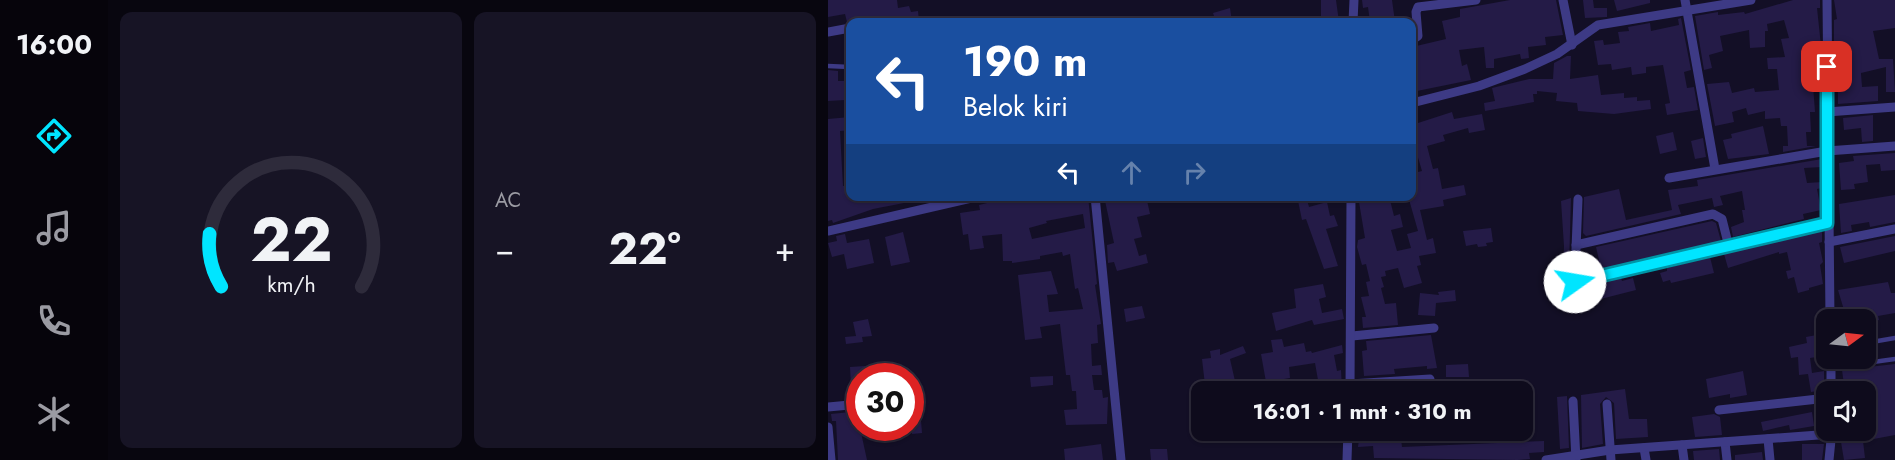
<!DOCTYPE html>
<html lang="id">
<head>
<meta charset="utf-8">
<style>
  :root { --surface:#0e0b1c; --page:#171425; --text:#f1f3f6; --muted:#9b9ba3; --line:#2e2b3b; --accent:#00e5ff }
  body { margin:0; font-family:Jost,sans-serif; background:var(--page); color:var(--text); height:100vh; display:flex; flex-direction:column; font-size:22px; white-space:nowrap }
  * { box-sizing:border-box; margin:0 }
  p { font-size:20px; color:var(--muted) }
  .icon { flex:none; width:33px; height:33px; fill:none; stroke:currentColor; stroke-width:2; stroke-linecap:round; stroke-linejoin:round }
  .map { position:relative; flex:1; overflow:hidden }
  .side { display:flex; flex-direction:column; gap:12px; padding:12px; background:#08060f; width:720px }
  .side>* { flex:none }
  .top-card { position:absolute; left:18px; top:18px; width:570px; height:183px; border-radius:12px; box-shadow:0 2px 4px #0004,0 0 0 2px var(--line); background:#1a4fa0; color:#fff; overflow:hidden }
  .needle { width:39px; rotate:75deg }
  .controls { position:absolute; left:988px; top:309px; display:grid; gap:12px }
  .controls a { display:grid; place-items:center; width:60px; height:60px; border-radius:12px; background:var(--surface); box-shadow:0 2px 4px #0004,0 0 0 2px var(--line); font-size:30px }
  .speed { position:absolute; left:18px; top:363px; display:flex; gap:12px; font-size:30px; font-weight:700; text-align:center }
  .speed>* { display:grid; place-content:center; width:78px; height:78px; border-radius:50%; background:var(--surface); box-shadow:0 2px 4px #0004,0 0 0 2px var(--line); line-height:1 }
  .speed .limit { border:9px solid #d22; background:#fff; color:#111 }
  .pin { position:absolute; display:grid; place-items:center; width:51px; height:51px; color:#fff; margin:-26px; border-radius:12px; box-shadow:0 3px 9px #0006 }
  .me { position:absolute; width:66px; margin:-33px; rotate:77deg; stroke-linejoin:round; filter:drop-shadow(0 0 4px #0008) }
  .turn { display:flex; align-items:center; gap:21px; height:126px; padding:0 18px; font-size:27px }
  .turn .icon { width:78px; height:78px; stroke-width:2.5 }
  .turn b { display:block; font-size:42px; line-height:51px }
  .lanes { display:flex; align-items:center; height:57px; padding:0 18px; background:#0003; justify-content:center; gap:30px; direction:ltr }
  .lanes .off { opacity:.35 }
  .big { font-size:45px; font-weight:700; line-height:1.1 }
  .side .card { flex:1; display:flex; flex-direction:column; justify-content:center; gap:9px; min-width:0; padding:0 21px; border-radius:12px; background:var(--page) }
  .side .dial { align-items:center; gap:0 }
  .dial svg { height:156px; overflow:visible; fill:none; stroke:var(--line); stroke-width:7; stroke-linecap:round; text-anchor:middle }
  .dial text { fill:var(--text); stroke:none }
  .heat { display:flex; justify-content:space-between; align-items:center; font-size:33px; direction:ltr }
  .side .tiles { flex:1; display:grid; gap:12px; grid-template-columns:repeat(2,1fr) }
  .trip { position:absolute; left:363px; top:381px; width:342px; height:60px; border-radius:12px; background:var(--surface); box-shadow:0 2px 4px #0004,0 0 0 2px var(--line); font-weight:700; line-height:60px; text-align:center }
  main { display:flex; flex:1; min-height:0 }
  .tab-bar { display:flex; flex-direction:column; width:108px; justify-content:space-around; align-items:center; background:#06040b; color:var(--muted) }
  .tab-bar .icon { width:42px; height:42px }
  .tab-bar .on { color:var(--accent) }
  .tab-bar b { font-size:27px; color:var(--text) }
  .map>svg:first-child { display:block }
  .building { fill:#241b47; fill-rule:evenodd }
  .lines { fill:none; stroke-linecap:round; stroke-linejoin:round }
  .service { stroke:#3d3a85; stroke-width:4.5 }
  .minor { stroke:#3d3a85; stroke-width:9 }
  .route-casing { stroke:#0095a6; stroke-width:15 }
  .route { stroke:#00e5ff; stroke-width:10 }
</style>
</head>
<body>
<main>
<nav class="tab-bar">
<b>16:00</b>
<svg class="icon on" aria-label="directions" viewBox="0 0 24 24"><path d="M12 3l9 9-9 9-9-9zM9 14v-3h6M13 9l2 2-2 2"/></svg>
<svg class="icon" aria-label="music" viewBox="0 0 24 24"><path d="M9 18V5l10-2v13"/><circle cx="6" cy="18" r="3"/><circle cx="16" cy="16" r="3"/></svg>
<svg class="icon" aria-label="phone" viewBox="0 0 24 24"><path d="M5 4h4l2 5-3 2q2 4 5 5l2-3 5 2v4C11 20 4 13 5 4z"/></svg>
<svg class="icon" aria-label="climate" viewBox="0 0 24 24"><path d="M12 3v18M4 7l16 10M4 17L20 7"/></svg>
</nav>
<section class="side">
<div class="tiles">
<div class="card dial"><svg viewBox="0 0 100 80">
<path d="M14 69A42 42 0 1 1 86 69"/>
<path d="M14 69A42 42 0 0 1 8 42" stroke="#00e5ff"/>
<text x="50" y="56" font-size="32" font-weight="700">22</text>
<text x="50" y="72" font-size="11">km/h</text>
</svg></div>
<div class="card"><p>AC</p>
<div class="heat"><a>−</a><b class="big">22°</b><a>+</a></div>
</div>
</div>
</section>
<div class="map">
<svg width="1067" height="460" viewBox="0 0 1067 460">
  <rect width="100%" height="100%" fill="#130f26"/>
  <g class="building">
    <polygon points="0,0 69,0 70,8 81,6 83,12 90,11 91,21 19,22 17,14 0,17"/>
    <polygon points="493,0 508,0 511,22 476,22 476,18 493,16"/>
    <polygon points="534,0 564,0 567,22 542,22 540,7 535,8"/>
    <polygon points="682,0 728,0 735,35 717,37 718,45 700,47 701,58 693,59 692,54 666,59 666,68 658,68 656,47 631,50 634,66 639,64 643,80 584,92 586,71 584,47 618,39 614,21 632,17 632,9"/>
    <polygon points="755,0 765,0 766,8 779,8 779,17 757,18"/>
    <polygon points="786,0 822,0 822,3 789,11"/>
    <polygon points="965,0 992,0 992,8 989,8 993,46 980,48 981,68 976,68 978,86 985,85 987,112 982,112 983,132 978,132 979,146 988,146 955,152 955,146 960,146 959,126 953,126 952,118 937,119 937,111 920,115 918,108 904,112 906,122 887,126 879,84 901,82 904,93 926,88 927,92 951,90 949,69 940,69 939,58 957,57 953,39 961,38 956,20 939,24 940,31 937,31 937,47 922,48 921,30 892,36 895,51 881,55 884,68 876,70 867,16 890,12 890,15 916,12 917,14"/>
    <polygon points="1006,0 1067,0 1067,28 1045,31 1051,59 1065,59 1067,92 1058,92 1058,67 1033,73 1034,87 1050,86 1050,101 1010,104 1010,77 1017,76 1014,60 1006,59 1006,20 1009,19"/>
    <polygon points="402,8 404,22 388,22 385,13"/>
    <polygon points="853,18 863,70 856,72 859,88 866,87 870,110 839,115 837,104 842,103 835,65 818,67 818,73 804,75 803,67 784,70 783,64 770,65 766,41 775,40 776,45 792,43 790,32 801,31 800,27 822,23 823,31 851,25 850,19"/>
    <polygon points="739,56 743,56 742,79 770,75 773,95 796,93 796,98 809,97 809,101 822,100 823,109 786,114 750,111 749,103 728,101 729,93 709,91 709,94 705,94 706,102 657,111 656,103 667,101 664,88 701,79 725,79 726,63"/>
    <polygon points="0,70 10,71 10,81 22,81 22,96 17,96 17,100 0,101"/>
    <polygon points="587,109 590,123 624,112 626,119 654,114 657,130 641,133 640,128 615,135 617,141 599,146 605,169 610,168 614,189 636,185 638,195 615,200 616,206 592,210 599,240 605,238 608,253 591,256 593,265 589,266 594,283 576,288 570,268 557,271 558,276 553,277 556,287 553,288 557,304 568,303 570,325 535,328 534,317 538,317 533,297 541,296 538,282 542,281 538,264 534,265 529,247 530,240 537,238 530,196 561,196 566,216 572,214 575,227 563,230 569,251 583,248 579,234 590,231 580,196 584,196 586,173 594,171 584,137 584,110"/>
    <polygon points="1045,115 1045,141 1034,142 1033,128 1016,130 1015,118"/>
    <polygon points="22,117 22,130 12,131 15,186 22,185 24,199 74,196 76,203 45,209 5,223 4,220 0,221 0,119"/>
    <polygon points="935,126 941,154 900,159 895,140 904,138 903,134"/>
    <polygon points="845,132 849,150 832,154 828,136"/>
    <polygon points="875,138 878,157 867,159 863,141"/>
    <polygon points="1067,153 1067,170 1053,171 1052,164 1038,165 1040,182 1026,184 1027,189 1013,190 1011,163 1026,161 1025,156"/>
    <polygon points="994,159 994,167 976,168 979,183 994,182 994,188 989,189 993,210 975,214 976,219 905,237 903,227 916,222 914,210 917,210 914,191 892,196 895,205 886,207 884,198 850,205 853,214 758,236 755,233 756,197 791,189 798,220 844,210 840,190 870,186 869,180"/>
    <polygon points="1067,195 1067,222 1042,227 1041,222 1023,225 1024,231 1013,233 1011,204"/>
    <path d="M 187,196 L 260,196 L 269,284 L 267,285 L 273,324 L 269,325 L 270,343 L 263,344 L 264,366 L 273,365 L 274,375 L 264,375 L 266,390 L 274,390 L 275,398 L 280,397 L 279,424 L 238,425 L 236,410 L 249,409 L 248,391 L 244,391 L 242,375 L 238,375 L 232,324 L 212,327 L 214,338 L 197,340 L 190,275 L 223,271 L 230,294 L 219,295 L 221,312 L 255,309 L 250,288 L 247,289 L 242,254 L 235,256 L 234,252 L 212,256 L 212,259 L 184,263 L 184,261 L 175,261 L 174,234 L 154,236 L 156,248 L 142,250 L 140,234 L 135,235 L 132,213 L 152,210 L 151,205 ZM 255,214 L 257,228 L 204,239 L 201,228 L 219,223 L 218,221 Z"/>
    <polygon points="276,196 318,196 322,214 309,217 314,237 306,239 311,256 318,254 320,263 289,271 286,262 280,263 279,245 286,243"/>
    <polygon points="469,196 478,196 481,207 499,202 502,216 506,215 510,226 498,229 510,266 496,269 478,219 474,220"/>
    <polygon points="743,198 740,302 734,303 736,246 733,201"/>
    <polygon points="884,221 888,223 893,241 757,273 755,264 771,260 768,247"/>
    <polygon points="663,228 665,242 658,243 659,246 650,247 649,244 638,246 635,231"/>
    <polygon points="994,231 994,242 991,243 995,262 992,265 995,284 981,288 981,290 970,293 966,277 960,279 958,271 963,270 959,252 951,254 951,252 900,268 896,254"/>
    <polygon points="75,232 82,262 63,266 57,237"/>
    <polygon points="17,234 19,243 41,239 46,263 19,269 16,254 4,257 0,243 9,241 8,236"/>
    <polygon points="1067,236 1067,251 1016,263 1012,247"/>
    <polygon points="882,257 886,273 843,283 842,280 835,282 832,273 839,271 839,268"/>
    <polygon points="793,278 794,281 805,278 808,290 757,303 753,287"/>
    <polygon points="1060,282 1063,293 1067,293 1067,313 1050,316 1051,320 1038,323 1038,320 1033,317 1019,320 1010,290"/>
    <polygon points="495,284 498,297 491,299 494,313 514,309 516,319 486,325 484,320 448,331 444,313 468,308 466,289"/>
    <polygon points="627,290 628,301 608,303 607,316 590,315 592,293 611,295 610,292"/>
    <polygon points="314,306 317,318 298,322 296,309"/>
    <polygon points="40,319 44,336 34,337 35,342 18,344 17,337 28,336 25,322"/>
    <polygon points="994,334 995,356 982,358 984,373 996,371 996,390 983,392 980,374 971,375 970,357 963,358 961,347 979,343 978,337"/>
    <polygon points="603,335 609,368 599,369 599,366 566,369 567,374 536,376 534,351 539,350 538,341"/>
    <polygon points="454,339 456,347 476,343 478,352 483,351 484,353 514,345 515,353 506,355 509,371 513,370 514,389 469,392 467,385 490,380 487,363 461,367 462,378 438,382 433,354 445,352 443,340"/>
    <polygon points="415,346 418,353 402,359 407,381 377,385 374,359 383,358 382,351 392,349 392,355"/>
    <polygon points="640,364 641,377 618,377 618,365"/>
    <polygon points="1067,364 1067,435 1035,441 1037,458 1016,460 1011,430 1038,430 1038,392 1017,392 1014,370"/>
    <polygon points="37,366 37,376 32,376 32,386 23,386 22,367"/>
    <polygon points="915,371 919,395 902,398 902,394 881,398 878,379"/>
    <polygon points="225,376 225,385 203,387 202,377"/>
    <polygon points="797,389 801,419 819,419 820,437 788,439 786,403 778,397 772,404 775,444 754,448 753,395"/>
    <polygon points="739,396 741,448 732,449 729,397"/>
    <polygon points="92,408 94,433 84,434 82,409"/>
    <polygon points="32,411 32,428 39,460 10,460 8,421 4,421 3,414"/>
    <polygon points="984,412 986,426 962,430 961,425 935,431 933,422"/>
    <polygon points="886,414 892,417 894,435 867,437 864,417"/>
    <polygon points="532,430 545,430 545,436 561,435 561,430 572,430 574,447 716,441 716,452 701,453 702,459 690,460 546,458 545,446 530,447"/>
    <polygon points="273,444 275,460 237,460 236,449"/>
    <polygon points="974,444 996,444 994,460 974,460"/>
    <polygon points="322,449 339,449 340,460 323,460"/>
    <polygon points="891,449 892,460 866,460 865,451"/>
    <polygon points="934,452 935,460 907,460 907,455"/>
  </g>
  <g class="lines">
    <g class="service">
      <polyline points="0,66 22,67"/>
      <polyline points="1038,343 1067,338"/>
      <polyline points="1013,358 1016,366 1067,359"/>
    </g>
    <g class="minor">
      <polyline points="735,0 744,45"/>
      <polyline points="857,0 887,169"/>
      <polyline points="999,0 1002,320"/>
      <polyline points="525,22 526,0"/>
      <polyline points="0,32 22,28"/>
      <polyline points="584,40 590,36 588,12 590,7 648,0"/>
      <polyline points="584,103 651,86 697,69 729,54 770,25 923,0"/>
      <polyline points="999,112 1067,107"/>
      <polyline points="841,178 999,151 1067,146"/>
      <polyline points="267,196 293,460"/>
      <polyline points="0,231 152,196"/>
      <polyline points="1001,242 1067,229"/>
      <polyline points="748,245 885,214 894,219 901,247"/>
      <polyline points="747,282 1000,223"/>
      <polyline points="746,299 750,199"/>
      <polyline points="524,336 606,328"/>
      <polyline points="1003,358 1003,392"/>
      <polyline points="522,384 602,379"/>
      <polyline points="522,392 523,196"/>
      <polyline points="745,401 748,460"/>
      <polyline points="779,404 783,460"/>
      <polyline points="0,407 32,404"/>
      <polyline points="891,410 999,398"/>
      <polyline points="0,427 3,460"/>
      <polyline points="940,439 942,460"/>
      <polyline points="897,442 899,460"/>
      <polyline points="854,445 856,460"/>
      <polyline points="816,448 818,460"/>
      <polyline points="519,460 520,430"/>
      <polyline points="718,460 782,450 1004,434"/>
      <polyline points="1001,460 1004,430"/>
    </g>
  </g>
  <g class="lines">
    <defs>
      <polyline id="route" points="747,282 999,223 999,67"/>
    </defs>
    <use href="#route" class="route-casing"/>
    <use href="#route" class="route"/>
  </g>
</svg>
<div class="controls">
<a><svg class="needle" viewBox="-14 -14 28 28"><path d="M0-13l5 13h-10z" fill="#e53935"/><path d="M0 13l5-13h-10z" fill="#9b9ba3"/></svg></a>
<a><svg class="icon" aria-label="sound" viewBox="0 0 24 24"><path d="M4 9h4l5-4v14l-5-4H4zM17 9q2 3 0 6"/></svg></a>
</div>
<div class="speed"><div class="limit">30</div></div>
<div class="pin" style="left:999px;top:67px;background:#d93025"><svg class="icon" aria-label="arrive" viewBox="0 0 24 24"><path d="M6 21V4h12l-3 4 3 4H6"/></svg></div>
<svg class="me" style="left:747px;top:282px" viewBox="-20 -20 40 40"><circle r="19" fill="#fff"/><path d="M0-13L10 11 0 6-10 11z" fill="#00e5ff"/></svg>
<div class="trip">16:01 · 1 mnt · 310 m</div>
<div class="top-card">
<div class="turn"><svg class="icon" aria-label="left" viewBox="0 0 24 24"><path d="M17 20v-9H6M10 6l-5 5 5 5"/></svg><div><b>190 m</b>Belok kiri</div></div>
<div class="lanes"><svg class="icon" aria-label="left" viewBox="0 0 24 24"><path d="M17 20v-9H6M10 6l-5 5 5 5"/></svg><svg class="icon off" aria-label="ahead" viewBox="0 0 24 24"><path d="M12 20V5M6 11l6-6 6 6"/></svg><svg class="icon off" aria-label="right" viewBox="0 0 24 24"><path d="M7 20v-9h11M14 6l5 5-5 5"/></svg></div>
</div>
</div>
</main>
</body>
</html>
